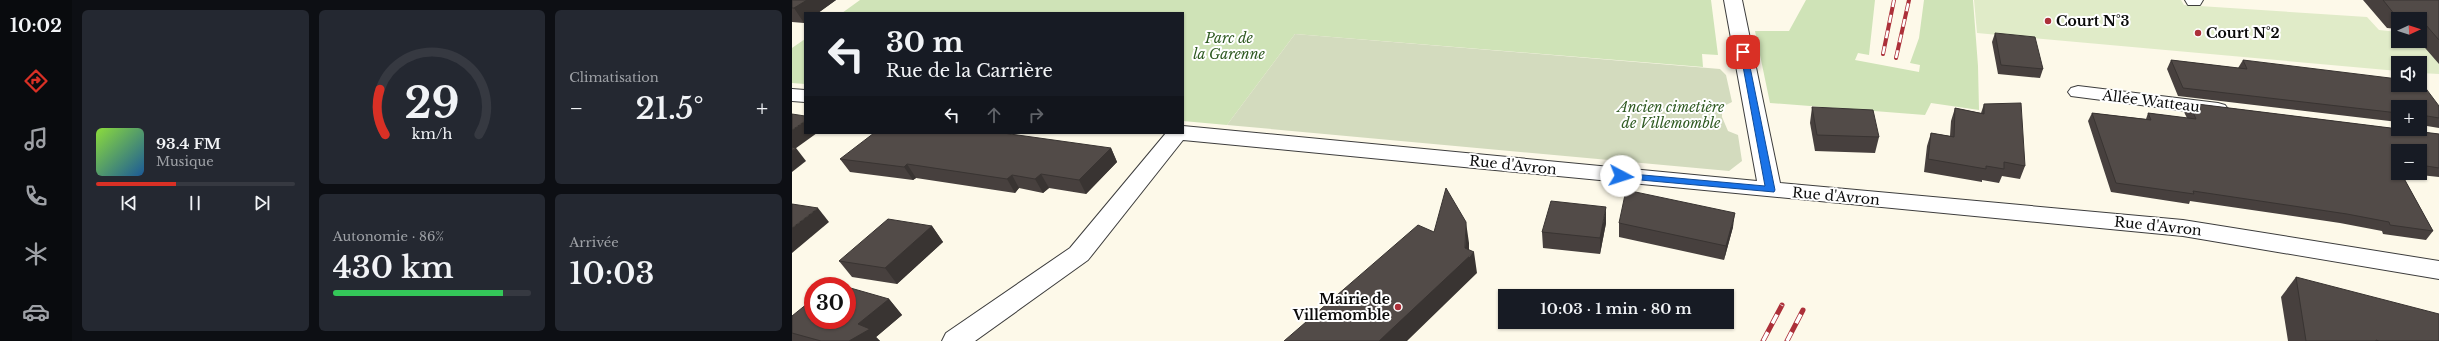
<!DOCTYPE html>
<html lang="fr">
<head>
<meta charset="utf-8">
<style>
  :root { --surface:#171b24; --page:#242831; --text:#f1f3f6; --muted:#9ea1a6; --line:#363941; --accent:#d93025 }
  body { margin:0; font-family:"Libre Baskerville",serif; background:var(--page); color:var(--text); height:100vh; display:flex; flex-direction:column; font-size:15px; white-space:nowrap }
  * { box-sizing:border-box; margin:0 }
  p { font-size:13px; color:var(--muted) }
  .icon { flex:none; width:22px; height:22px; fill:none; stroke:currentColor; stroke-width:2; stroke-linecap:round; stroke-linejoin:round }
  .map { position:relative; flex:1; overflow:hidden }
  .drawer { display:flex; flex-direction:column; gap:10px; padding:10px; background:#0d0f14; width:720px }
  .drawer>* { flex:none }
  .banner { position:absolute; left:12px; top:12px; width:380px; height:122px; border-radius:0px; box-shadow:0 1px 3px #0004; background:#171b24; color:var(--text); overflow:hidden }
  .needle { width:26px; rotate:87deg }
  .controls { position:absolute; left:1599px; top:12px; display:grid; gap:8px }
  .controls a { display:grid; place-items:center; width:36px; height:36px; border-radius:0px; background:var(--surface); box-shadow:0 1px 3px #0004; font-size:20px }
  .speed { position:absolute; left:12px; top:277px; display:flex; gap:8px; font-size:20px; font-weight:700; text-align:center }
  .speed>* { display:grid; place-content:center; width:52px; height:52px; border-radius:50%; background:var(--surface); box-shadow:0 1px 3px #0004; line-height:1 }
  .speed .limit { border:6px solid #d22; background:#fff; color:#111 }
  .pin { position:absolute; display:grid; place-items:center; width:34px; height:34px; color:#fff; margin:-17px; border-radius:8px; box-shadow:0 2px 6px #0006 }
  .me { position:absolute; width:44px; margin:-22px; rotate:95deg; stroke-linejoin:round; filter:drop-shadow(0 0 3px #0008) }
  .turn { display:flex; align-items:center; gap:14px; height:84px; padding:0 16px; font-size:18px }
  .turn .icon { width:52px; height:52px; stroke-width:2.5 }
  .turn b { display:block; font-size:28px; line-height:34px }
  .lanes { display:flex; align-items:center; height:38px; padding:0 16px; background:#0003; justify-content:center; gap:20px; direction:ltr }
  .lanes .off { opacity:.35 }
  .big { font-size:30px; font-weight:600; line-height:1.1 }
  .drawer .card { flex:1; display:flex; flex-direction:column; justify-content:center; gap:6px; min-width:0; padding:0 14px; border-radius:6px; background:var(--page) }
  .drawer .dial { align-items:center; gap:0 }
  .dial svg { height:104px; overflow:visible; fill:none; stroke:var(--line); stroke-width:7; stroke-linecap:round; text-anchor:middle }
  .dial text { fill:var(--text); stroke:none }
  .song { display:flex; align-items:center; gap:12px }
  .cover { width:48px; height:48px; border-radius:6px; background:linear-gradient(135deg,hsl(90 70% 55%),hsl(210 70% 35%)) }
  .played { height:4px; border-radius:2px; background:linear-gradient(90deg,var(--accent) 40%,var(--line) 40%) }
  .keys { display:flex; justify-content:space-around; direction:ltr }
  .heat { display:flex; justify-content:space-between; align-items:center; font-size:22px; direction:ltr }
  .charge { height:6px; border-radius:3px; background:linear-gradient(90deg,#34c759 86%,var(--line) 0) }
  .drawer .tiles { flex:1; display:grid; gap:10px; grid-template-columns:repeat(3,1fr) }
  .card:first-child { grid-row:span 2 }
  .trip { position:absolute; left:706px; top:289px; width:236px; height:40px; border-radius:0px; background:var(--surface); box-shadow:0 1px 3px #0004; font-weight:600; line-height:40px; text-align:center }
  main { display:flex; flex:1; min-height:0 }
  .tabs { display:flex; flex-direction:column; width:72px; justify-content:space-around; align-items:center; background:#090b0e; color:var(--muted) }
  .tabs .icon { width:28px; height:28px }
  .tabs .active { color:var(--accent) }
  .tabs b { font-size:18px; color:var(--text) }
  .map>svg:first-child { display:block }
  .green { fill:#cfe3b7 }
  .cemetery { fill:#d3dbbe }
  .pitch { fill:#e0ebc8 }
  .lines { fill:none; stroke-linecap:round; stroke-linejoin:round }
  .minor-casing { stroke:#3d3d3d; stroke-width:2 }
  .minor { fill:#fff; fill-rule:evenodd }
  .rail-far1-casing { stroke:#ac3039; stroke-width:4 }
  .rail-casing { stroke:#ac3039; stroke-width:5 }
  .rail-far1 { stroke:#fff; stroke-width:2.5; stroke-dasharray:8; stroke-linecap:butt }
  .rail { stroke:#fff; stroke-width:3.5; stroke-dasharray:10; stroke-linecap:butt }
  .wall { fill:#47403e; fill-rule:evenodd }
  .shaded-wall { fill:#393432 }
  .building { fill:#524b48; stroke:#393432 }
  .route { fill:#1a73e8; stroke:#114b97 }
  .poi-dot { fill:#ac3039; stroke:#fff; stroke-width:1.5 }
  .labels { text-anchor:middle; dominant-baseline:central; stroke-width:4; stroke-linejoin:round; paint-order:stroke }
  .poi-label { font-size:14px; font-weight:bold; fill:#0a0a0a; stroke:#fff; text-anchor:start }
  .park-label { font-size:14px; font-style:italic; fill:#2f5a22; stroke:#fff }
  .street-label { font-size:14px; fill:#0a0a0a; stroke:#fff }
</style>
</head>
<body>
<main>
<nav class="tabs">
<b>10:02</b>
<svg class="icon active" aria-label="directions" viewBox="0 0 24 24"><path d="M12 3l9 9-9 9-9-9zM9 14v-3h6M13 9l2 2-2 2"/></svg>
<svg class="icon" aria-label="music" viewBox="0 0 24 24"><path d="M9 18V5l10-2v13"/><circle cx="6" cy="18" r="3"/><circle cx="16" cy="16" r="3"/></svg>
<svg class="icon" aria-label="phone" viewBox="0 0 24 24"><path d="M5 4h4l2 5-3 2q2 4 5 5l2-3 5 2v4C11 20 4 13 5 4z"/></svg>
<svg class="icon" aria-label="climate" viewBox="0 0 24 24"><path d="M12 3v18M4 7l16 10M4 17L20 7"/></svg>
<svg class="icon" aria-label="car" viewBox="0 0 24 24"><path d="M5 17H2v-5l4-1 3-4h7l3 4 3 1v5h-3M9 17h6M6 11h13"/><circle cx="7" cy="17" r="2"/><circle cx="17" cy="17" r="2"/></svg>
</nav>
<section class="drawer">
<div class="tiles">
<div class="card">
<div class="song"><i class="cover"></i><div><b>93.4 FM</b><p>Musique</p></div></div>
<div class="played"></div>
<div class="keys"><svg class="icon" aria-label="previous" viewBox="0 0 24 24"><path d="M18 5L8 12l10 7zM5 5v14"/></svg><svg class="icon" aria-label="pause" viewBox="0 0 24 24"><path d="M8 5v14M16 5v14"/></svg><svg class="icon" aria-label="next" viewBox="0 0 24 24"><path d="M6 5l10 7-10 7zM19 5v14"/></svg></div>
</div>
<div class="card dial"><svg viewBox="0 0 100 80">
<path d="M14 69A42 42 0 1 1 86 69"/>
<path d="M14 69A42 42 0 0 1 10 34" stroke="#d93025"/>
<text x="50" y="56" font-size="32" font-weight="700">29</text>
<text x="50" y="72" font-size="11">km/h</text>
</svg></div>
<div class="card"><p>Climatisation</p>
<div class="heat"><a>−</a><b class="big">21.5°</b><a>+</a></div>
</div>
<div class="card"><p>Autonomie · 86%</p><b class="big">430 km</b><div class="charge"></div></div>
<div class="card"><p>Arrivée</p><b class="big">10:03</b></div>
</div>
</section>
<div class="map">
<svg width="1647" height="341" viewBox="0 0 1647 341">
  <rect width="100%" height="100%" fill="#fdf9e9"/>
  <g class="green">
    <polygon points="68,0 919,0 926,55 910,54 911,67 503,34 435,125 391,121 391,13 50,13"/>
    <polygon points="1014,0 1083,0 1077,55 1066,53 1063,60 1127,72 1128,65 1118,63 1127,38 1132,0 1181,0 1186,66 1187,110 1139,103 1133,115 978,103 963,31 997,31"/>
    <polygon points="13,39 13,84 0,83 0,48"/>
  </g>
  <polygon class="cemetery" points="503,34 928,69 934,75 940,102 930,107 930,117 936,131 946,135 950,161 937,171 435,125"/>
  <polygon class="pitch" points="1182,0 1389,0 1392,5 1575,17 1587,30 1606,32 1606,41 1628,41 1647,59 1647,74 1628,73 1628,63 1606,63 1606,71 1185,33"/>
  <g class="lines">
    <defs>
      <g id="minor">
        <polygon points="932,0 950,0 988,183 1391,220 1647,261 1647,279 1391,236 391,140 296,260 183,341 150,341 154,333 278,248 374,133 391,133 391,126 965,181"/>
        <polygon points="1393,0 1411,0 1408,5 1396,5"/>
        <polygon points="1286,86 1426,103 1433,105 1436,109 1433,113 1426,115 1279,96 1276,92 1279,88"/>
        <polygon points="0,89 13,90 13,102 0,101"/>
      </g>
    </defs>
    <use href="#minor" class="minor-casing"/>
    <use href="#minor" class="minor"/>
    <defs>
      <g id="rail-far1">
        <polyline points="1091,54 1102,0"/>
        <polyline points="1104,58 1117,0"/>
      </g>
      <g id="rail">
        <polyline points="971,341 990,305"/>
        <polyline points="995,341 1011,310"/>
      </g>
    </defs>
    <use href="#rail-far1" class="rail-far1-casing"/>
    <use href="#rail" class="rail-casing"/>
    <use href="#rail-far1" class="rail-far1"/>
    <use href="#rail" class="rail"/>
  </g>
  <g class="wall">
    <polygon points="0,0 44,0 26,13 13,13 13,22 12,23 0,22"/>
    <polygon points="1571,0 1647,0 1647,64 1627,41 1628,41 1628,19 1606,19 1606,29 1595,28"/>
    <polygon points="1203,33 1251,69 1248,78 1206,74 1200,42"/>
    <polygon points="1379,60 1446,68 1451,60 1647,106 1647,128 1629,125 1628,125 1628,107 1606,107 1606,122 1386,96 1375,69"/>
    <path d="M 1397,103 L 1647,134 L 1647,177 L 1609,173 L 1641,231 L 1634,240 L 1591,234 L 1590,231 L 1548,223 L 1398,201 L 1397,204 L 1319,192 L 1296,121 L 1300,113 L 1354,119 L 1356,113 L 1395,118 L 1392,112 ZM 1606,151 L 1628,151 L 1628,173 L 1606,173 Z"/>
    <polygon points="1192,104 1233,166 1228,179 1210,176 1207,183 1190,180 1190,182 1132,172 1135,146 1139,133 1158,136 1159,121 1163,108 1189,113"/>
    <polygon points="1020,107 1087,137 1083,153 1023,151 1018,123"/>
    <polygon points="319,148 325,162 294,194 257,188 251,193 227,188 223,193 124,178 121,180 58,172 48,159"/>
    <polygon points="814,223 808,254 751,248 750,232"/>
    <polygon points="827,223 941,227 932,260 827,237"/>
    <polygon points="140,226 151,242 105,284 60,277 47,261"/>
    <polygon points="1504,277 1647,341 1496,341 1489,297"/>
    <polygon points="97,299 110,315 84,337 88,341 0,341 0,316"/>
  </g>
  <g class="shaded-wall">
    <polygon points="15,0 44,0 26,13 13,13 13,22 12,23 2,8"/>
    <polygon points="13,121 13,133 25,133 0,151 0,130"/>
    <polygon points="4,148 14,161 0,172 0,151"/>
    <polygon points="319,148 325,162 294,194 287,180"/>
    <polygon points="115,164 124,178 121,180 112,167"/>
    <polygon points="249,174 257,188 251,193 243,179"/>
    <polygon points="220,175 227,188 223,193 215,179"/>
    <polygon points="814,207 814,223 808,254 808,238"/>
    <polygon points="26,208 37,222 0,253 0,228"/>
    <polygon points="943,213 941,227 932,260 934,246"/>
    <polygon points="674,222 677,243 677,257 682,252 685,273 615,341 587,341 673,248"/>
    <polygon points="140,226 151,242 105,284 93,268"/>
    <polygon points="97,299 110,315 84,337 88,341 57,341 66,324"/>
  </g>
  <g class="building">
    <polygon points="0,0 15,0 2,8 0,8"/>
    <polygon points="1591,0 1647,0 1647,40 1627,17 1603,15"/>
    <polygon points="1203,33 1243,37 1251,69 1209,65"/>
    <polygon points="1379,60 1455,69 1451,60 1606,79 1606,85 1628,85 1628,82 1629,82 1647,106 1647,118 1635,116 1633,119 1628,119 1628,107 1606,107 1606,113 1391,88"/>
    <polygon points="1229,103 1233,166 1212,162 1212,169 1194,166 1194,169 1136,159 1139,133 1162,137 1163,108 1192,114 1192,104"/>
    <polygon points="1397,103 1647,134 1647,168 1628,165 1628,151 1606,151 1606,163 1603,163 1606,168 1606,173 1609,173 1641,231 1598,225 1597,222 1555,214 1401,191 1402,194 1324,183 1300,113 1359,120 1356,113 1404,119"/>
    <polygon points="1020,107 1081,110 1087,137 1025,135"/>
    <polygon points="0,114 13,116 13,121 0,130"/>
    <polygon points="82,133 211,133 319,148 287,180 249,174 243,179 220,175 215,179 115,164 112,167 48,159"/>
    <polygon points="0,147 4,148 0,151"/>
    <polygon points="654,188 674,222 673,248 682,252 587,341 492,341 626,225 642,232"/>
    <polygon points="834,190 943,213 934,246 827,223"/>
    <polygon points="759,201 814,207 808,238 750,232"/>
    <polygon points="0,204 26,208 0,228"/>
    <polygon points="96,219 140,226 93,268 47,261"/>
    <polygon points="1504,277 1647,314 1647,341 1587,341 1584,340 1584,341 1514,341"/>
    <polygon points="41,283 51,286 38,286"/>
    <polygon points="55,287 97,299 66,324 78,329 57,341 29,341 0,333 0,316 21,299 21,320 55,320"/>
  </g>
  <polygon class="route" points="948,50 955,52 983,190 982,192 826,178 826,174 829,173 973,186"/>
  <g class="poi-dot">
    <circle cx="1256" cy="21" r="4"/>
    <circle cx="1406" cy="33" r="4"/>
    <circle cx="606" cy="307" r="4"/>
  </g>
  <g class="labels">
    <g class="poi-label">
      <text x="1264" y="21">Court N°3</text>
      <text x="1414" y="33">Court N°2</text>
      <text x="598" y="299" text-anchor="end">Mairie de<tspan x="598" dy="16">Villemomble</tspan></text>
    </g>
    <g class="park-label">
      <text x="437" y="38">Parc de<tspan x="437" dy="16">la Garenne</tspan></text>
      <text x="879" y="107">Ancien cimetière<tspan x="879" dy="16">de Villemomble</tspan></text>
    </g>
    <g class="street-label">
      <text transform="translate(1359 101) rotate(7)">Allée Watteau</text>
      <text transform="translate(721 165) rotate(6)">Rue d'Avron</text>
      <text transform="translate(1044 196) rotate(5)">Rue d'Avron</text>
      <text transform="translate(1366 226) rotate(6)">Rue d'Avron</text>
    </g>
  </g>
</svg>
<div class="controls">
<a><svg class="needle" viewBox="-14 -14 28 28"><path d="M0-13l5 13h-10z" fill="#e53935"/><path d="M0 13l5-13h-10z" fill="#9ea1a6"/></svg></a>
<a><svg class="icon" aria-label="sound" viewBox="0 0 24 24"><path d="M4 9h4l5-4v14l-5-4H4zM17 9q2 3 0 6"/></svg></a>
<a>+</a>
<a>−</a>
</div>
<div class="speed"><div class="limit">30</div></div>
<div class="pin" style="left:951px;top:52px;background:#d93025"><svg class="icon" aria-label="arrive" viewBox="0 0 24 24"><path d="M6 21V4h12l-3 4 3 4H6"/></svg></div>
<svg class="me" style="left:829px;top:176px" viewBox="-20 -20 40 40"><circle r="19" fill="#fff"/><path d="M0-13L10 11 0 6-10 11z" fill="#1a73e8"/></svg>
<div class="trip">10:03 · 1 min · 80 m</div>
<div class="banner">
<div class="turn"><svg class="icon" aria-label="left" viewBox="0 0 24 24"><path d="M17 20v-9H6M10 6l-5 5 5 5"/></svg><div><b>30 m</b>Rue de la Carrière</div></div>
<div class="lanes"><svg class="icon" aria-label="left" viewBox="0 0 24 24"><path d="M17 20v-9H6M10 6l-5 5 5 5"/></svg><svg class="icon off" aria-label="ahead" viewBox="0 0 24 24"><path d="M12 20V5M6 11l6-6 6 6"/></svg><svg class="icon off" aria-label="right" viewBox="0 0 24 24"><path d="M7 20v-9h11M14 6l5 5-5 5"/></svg></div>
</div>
</div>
</main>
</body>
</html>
